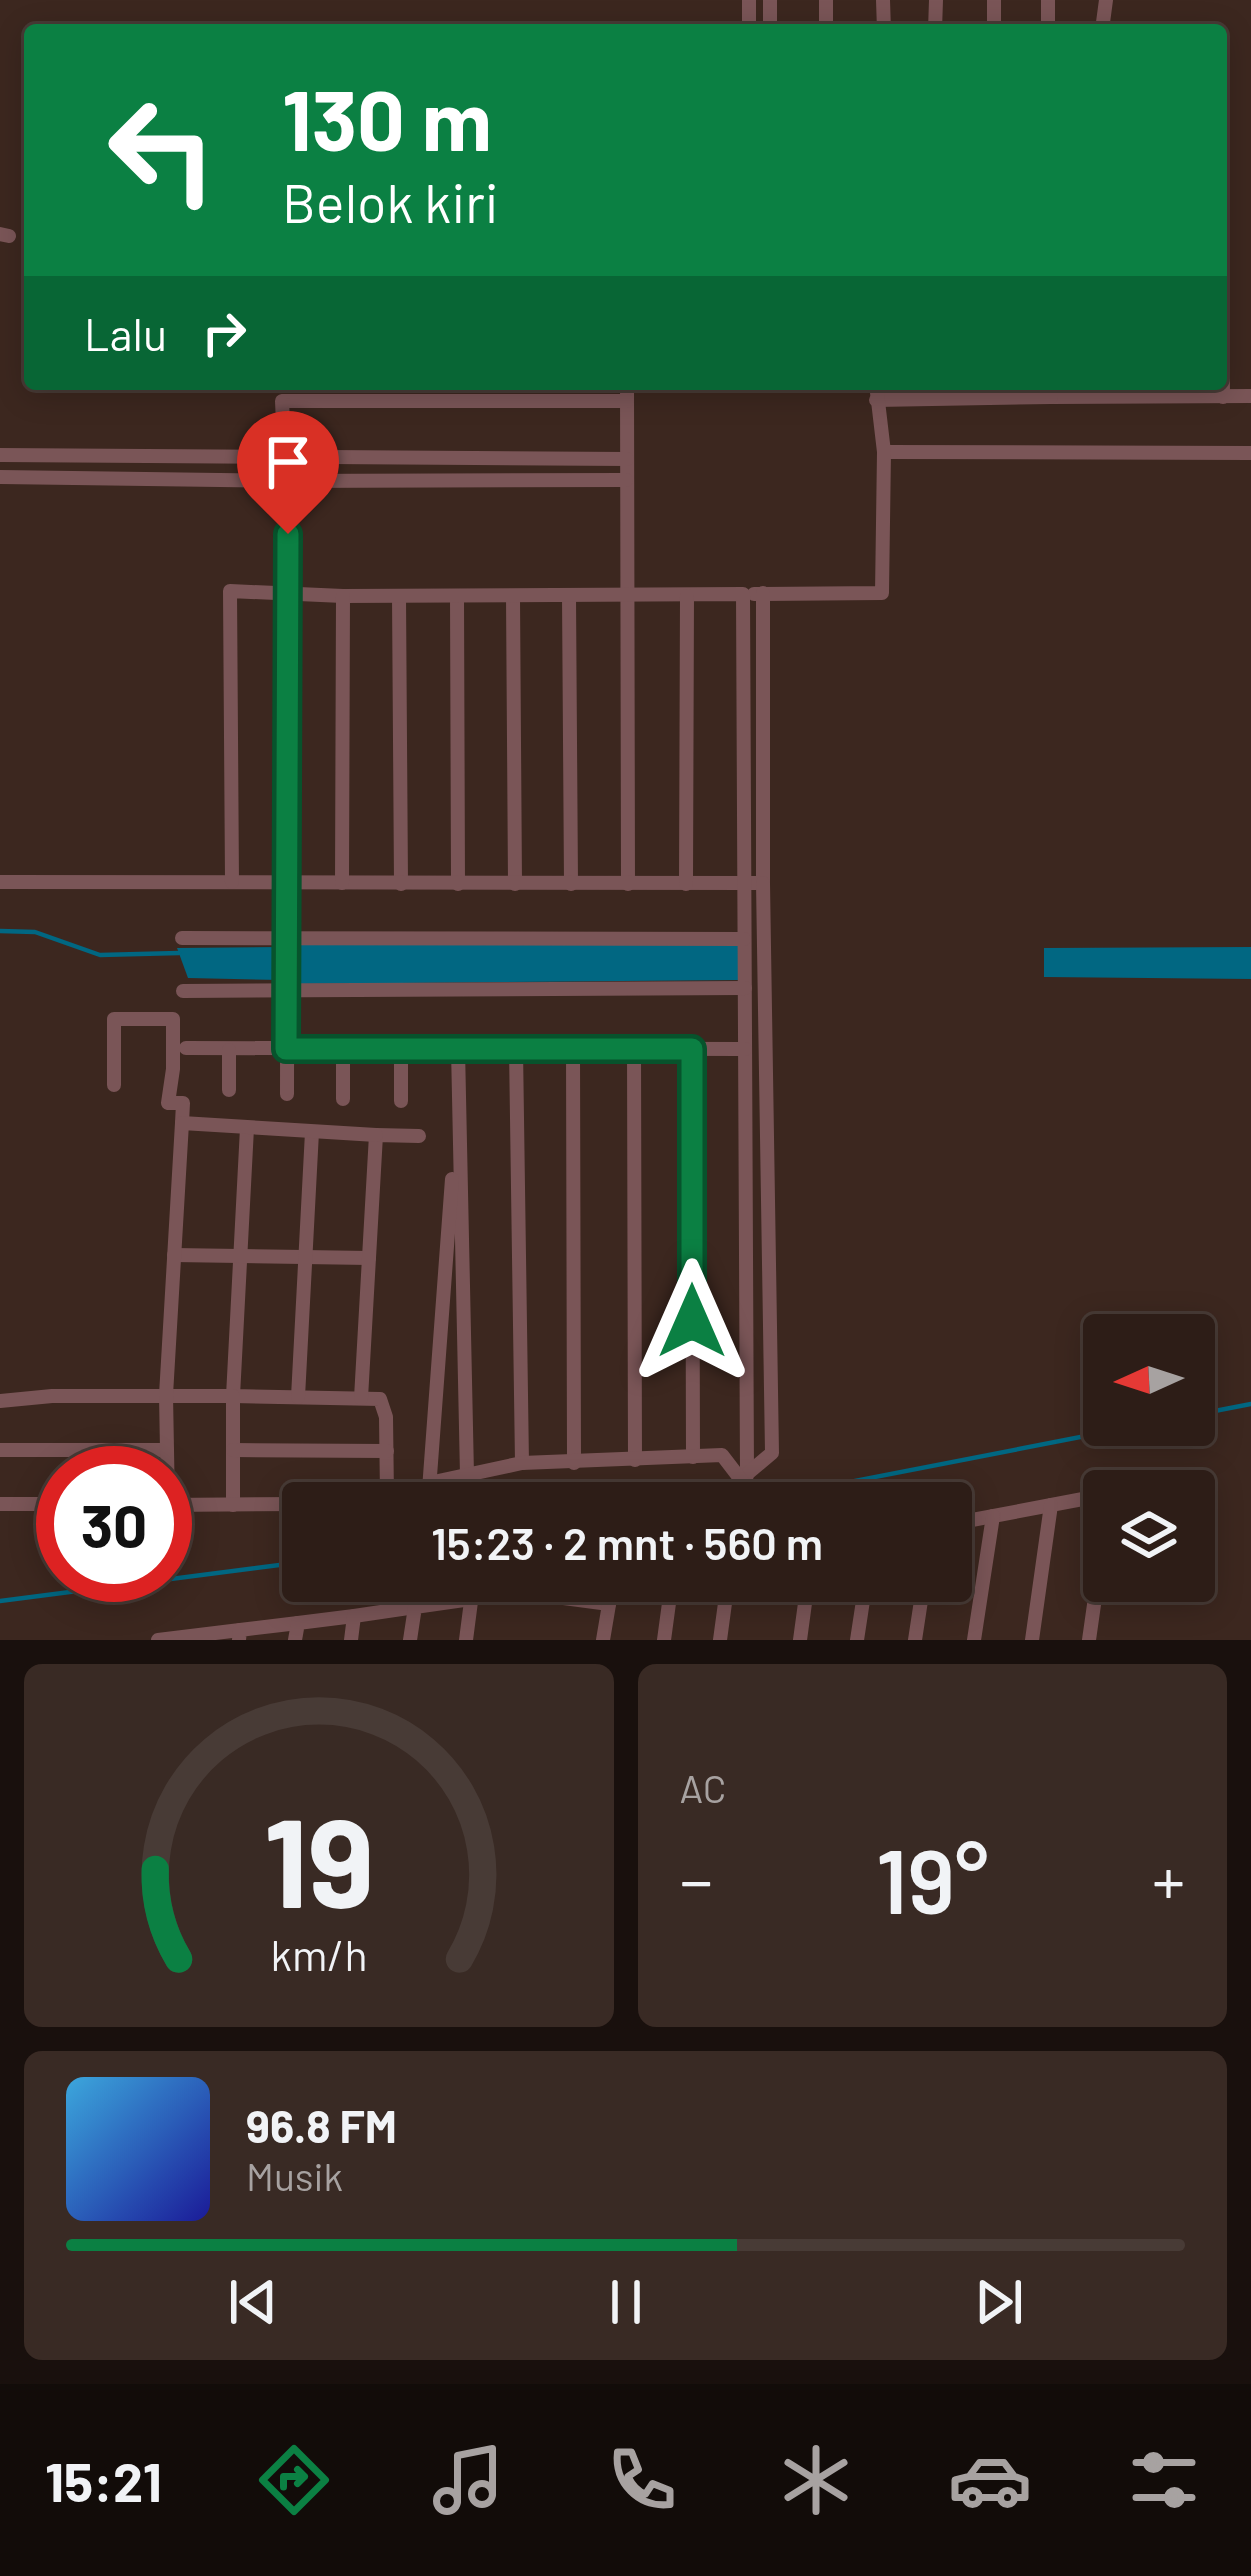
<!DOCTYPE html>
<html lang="id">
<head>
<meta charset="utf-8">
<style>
  :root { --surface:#2d1d17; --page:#392a24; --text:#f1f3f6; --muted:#a7a2a1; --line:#483b36; --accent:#0b8043 }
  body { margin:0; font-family:Barlow,sans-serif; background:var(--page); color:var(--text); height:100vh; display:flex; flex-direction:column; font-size:45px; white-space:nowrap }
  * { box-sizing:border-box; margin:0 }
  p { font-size:39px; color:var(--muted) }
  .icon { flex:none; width:66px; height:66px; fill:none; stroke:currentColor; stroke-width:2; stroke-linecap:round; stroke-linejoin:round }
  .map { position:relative; height:1640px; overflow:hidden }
  .sheet { display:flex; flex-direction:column; gap:24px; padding:24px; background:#19100d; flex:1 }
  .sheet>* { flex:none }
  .guide { position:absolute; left:24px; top:24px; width:1203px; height:366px; border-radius:12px; box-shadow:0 6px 30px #0003,0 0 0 3px var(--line); background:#0b8043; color:#fff; overflow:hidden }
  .needle { width:78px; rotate:267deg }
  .fabs { position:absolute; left:1083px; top:1314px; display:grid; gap:24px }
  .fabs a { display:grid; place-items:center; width:132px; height:132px; border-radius:12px; background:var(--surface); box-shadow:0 6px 30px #0003,0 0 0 3px var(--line); font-size:60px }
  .speed { position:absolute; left:36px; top:1446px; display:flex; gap:24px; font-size:60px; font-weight:700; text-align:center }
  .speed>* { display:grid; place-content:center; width:156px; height:156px; border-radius:50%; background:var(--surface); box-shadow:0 6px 30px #0003,0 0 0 3px var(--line); line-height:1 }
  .speed .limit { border:18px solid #d22; background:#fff; color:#111 }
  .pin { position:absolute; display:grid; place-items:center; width:102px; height:102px; color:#fff; margin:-123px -51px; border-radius:50% 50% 50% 0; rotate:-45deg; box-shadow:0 0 12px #0007 }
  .pin .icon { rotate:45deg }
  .me { position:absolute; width:132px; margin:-66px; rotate:0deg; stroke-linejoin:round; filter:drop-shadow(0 0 9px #0008) }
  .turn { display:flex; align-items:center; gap:42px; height:252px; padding:0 60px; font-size:54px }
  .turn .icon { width:156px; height:156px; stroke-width:2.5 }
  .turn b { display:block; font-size:84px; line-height:102px }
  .then { display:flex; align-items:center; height:114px; padding:0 60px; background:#0003; gap:24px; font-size:45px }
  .big { font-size:90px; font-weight:600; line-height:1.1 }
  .sheet .tile { flex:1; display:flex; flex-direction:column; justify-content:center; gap:18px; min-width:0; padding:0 42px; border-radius:18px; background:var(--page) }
  .sheet .dial { align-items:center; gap:0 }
  .dial svg { height:312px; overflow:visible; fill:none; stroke:var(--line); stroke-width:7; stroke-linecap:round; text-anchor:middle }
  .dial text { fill:var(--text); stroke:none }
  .song { display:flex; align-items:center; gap:36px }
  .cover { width:144px; height:144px; border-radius:18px; background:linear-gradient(135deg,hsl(200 70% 55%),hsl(240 70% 35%)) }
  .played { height:12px; border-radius:6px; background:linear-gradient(90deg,var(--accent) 60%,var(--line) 60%) }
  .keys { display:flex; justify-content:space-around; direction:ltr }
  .heat { display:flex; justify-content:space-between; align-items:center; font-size:66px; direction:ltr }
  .sheet .tiles { flex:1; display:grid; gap:24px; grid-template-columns:1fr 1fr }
  .tile:last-child { grid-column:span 2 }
  .trip { position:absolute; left:282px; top:1482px; width:690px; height:120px; border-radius:12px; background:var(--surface); box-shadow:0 6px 30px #0003,0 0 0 3px var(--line); font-weight:600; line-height:120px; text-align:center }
  .dock { display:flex; height:192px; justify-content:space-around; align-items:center; background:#120c09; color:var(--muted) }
  .dock .icon { width:84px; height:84px }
  .dock .current { color:var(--accent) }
  .dock b { font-size:54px; color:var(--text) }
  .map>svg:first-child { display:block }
  .water { fill:#016782 }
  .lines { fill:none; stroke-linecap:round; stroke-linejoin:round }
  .stream { stroke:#016782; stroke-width:4.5 }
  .street { stroke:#7a5557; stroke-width:14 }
  .route-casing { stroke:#07532c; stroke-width:30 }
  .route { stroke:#0b8043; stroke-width:21 }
</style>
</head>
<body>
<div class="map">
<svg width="1251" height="1640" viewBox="0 0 1251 1640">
  <rect width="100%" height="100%" fill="#3c271f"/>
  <g class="water">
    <polygon points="296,943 740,944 740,980 295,984"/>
    <polygon points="279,947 281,980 188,978 177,948"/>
    <polygon points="1251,947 1251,979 1044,977 1044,948"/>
  </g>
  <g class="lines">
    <g class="stream">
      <polyline points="0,931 35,932 100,955 179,953"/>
      <polyline points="1194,1415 1251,1404"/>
      <polyline points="747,1502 1142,1425"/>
      <polyline points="0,1601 303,1562"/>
    </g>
    <g class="street">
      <polyline points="749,0 749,30"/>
      <polyline points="770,0 770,30"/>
      <polyline points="826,0 826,30"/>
      <polyline points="883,0 884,30"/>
      <polyline points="994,0 994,30"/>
      <polyline points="1048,0 1048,30"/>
      <polyline points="935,30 936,0"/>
      <polyline points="1102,30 1106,0"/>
      <polyline points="1221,141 1223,397"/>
      <polyline points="0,234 9,236"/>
      <polyline points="627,384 628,884"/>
      <polyline points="1051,397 1251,396"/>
      <polyline points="876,400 1051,397 1051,384"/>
      <polyline points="884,452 1251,453"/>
      <polyline points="0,455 627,459"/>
      <polyline points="0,477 284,481 626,480"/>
      <polyline points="754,594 882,593 884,452 876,384"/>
      <polyline points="399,596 401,884"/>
      <polyline points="569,596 571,884"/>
      <polyline points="457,597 458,884"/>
      <polyline points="513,597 515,884"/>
      <polyline points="0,882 763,883 763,593"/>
      <polyline points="232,882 230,591 343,596 743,594 747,1474 741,1503"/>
      <polyline points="342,883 343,596"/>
      <polyline points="686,884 687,596"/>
      <polyline points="182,938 744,939"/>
      <polyline points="183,991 745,988"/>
      <polyline points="186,1048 745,1049"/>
      <polyline points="343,1049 343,1099"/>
      <polyline points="401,1049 401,1101"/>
      <polyline points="458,1049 467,1475"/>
      <polyline points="516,1049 522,1463"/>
      <polyline points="573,1049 574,1463"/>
      <polyline points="634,1049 635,1460"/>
      <polyline points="692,1049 693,1457"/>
      <polyline points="229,1050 229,1090"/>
      <polyline points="114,1085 114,1019 173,1019 173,1069 168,1103 183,1103 182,1123"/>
      <polyline points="287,1094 288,534 282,401 627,401"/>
      <polyline points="247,1128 233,1396 380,1399 386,1417 387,1496 380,1502 364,1503"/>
      <polyline points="174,1255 369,1258"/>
      <polyline points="298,1397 312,1132"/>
      <polyline points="361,1398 376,1135 419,1136"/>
      <polyline points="0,1401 52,1396 233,1396 233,1505"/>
      <polyline points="0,1450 167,1450"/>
      <polyline points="233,1450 387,1451"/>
      <polyline points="747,1474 772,1453 763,883"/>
      <polyline points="429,1483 522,1463 722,1455 745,1485"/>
      <polyline points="1126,1491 1135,1489"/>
      <polyline points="428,1503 452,1179"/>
      <polyline points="0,1504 63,1504"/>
      <polyline points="165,1505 303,1504"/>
      <polyline points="168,1505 166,1395 182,1123 376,1135"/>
      <polyline points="951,1524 1104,1495"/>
      <polyline points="158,1640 240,1630"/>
      <polyline points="239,1640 240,1630 298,1623"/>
      <polyline points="295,1640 298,1623 354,1616"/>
      <polyline points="351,1640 354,1616 415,1607"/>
      <polyline points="410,1640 415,1607 471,1599"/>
      <polyline points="466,1640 473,1586 609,1604"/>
      <polyline points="603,1640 613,1581"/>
      <polyline points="664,1640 672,1581"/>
      <polyline points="720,1640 728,1581"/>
      <polyline points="800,1640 808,1581"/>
      <polyline points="857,1640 866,1581"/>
      <polyline points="915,1640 924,1581"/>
      <polyline points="974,1640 993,1516"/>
      <polyline points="1032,1640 1051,1505"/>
      <polyline points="1089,1640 1104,1534"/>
    </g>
  </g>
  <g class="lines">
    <defs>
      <polyline id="route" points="288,534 286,1049 692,1049 692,1321"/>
    </defs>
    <use href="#route" class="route-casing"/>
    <use href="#route" class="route"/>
  </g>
</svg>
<div class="fabs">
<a><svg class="needle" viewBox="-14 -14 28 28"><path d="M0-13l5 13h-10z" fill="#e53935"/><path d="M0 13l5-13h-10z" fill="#a7a2a1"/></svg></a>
<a><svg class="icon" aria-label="layers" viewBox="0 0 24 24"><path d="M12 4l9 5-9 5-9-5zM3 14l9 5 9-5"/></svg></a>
</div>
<div class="speed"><div class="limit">30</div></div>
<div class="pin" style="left:288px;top:534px;background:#d93025"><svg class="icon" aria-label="arrive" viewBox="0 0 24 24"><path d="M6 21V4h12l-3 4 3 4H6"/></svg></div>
<svg class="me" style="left:692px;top:1321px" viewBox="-20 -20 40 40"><path d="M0-17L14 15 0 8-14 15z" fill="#0b8043" stroke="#fff" stroke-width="4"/></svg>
<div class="trip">15:23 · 2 mnt · 560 m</div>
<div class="guide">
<div class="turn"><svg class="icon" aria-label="left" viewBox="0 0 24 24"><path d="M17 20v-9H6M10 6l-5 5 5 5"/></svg><div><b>130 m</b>Belok kiri</div></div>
<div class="then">Lalu<svg class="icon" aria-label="right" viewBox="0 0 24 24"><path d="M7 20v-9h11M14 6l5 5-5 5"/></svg></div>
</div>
</div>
<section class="sheet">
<div class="tiles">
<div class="tile dial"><svg viewBox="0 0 100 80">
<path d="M14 69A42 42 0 1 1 86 69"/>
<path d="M14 69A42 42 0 0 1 8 46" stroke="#0b8043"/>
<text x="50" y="56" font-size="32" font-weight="700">19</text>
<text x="50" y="72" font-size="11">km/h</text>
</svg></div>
<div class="tile"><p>AC</p>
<div class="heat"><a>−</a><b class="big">19°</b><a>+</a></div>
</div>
<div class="tile">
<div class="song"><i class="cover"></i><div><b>96.8 FM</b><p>Musik</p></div></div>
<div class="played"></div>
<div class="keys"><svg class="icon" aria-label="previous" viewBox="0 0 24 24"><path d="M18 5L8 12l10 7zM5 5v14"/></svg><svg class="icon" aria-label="pause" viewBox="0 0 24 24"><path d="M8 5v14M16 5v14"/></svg><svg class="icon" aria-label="next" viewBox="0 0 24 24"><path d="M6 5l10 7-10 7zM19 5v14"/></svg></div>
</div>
</div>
</section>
<nav class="dock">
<b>15:21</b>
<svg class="icon current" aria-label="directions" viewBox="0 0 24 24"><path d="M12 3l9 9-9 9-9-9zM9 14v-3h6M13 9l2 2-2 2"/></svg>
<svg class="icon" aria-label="music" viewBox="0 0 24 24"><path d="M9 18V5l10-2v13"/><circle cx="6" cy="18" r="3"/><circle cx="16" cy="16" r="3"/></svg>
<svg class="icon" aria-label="phone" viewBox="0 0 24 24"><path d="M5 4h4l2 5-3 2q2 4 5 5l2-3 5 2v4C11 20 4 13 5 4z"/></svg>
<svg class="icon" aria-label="climate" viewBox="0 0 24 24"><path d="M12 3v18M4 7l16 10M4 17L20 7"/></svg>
<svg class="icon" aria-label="car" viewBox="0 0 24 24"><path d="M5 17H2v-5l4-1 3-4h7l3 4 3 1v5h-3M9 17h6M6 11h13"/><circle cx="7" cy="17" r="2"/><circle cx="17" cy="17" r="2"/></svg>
<svg class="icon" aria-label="filters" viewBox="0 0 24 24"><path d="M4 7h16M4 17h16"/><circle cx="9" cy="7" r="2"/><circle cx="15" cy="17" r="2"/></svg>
</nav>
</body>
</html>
